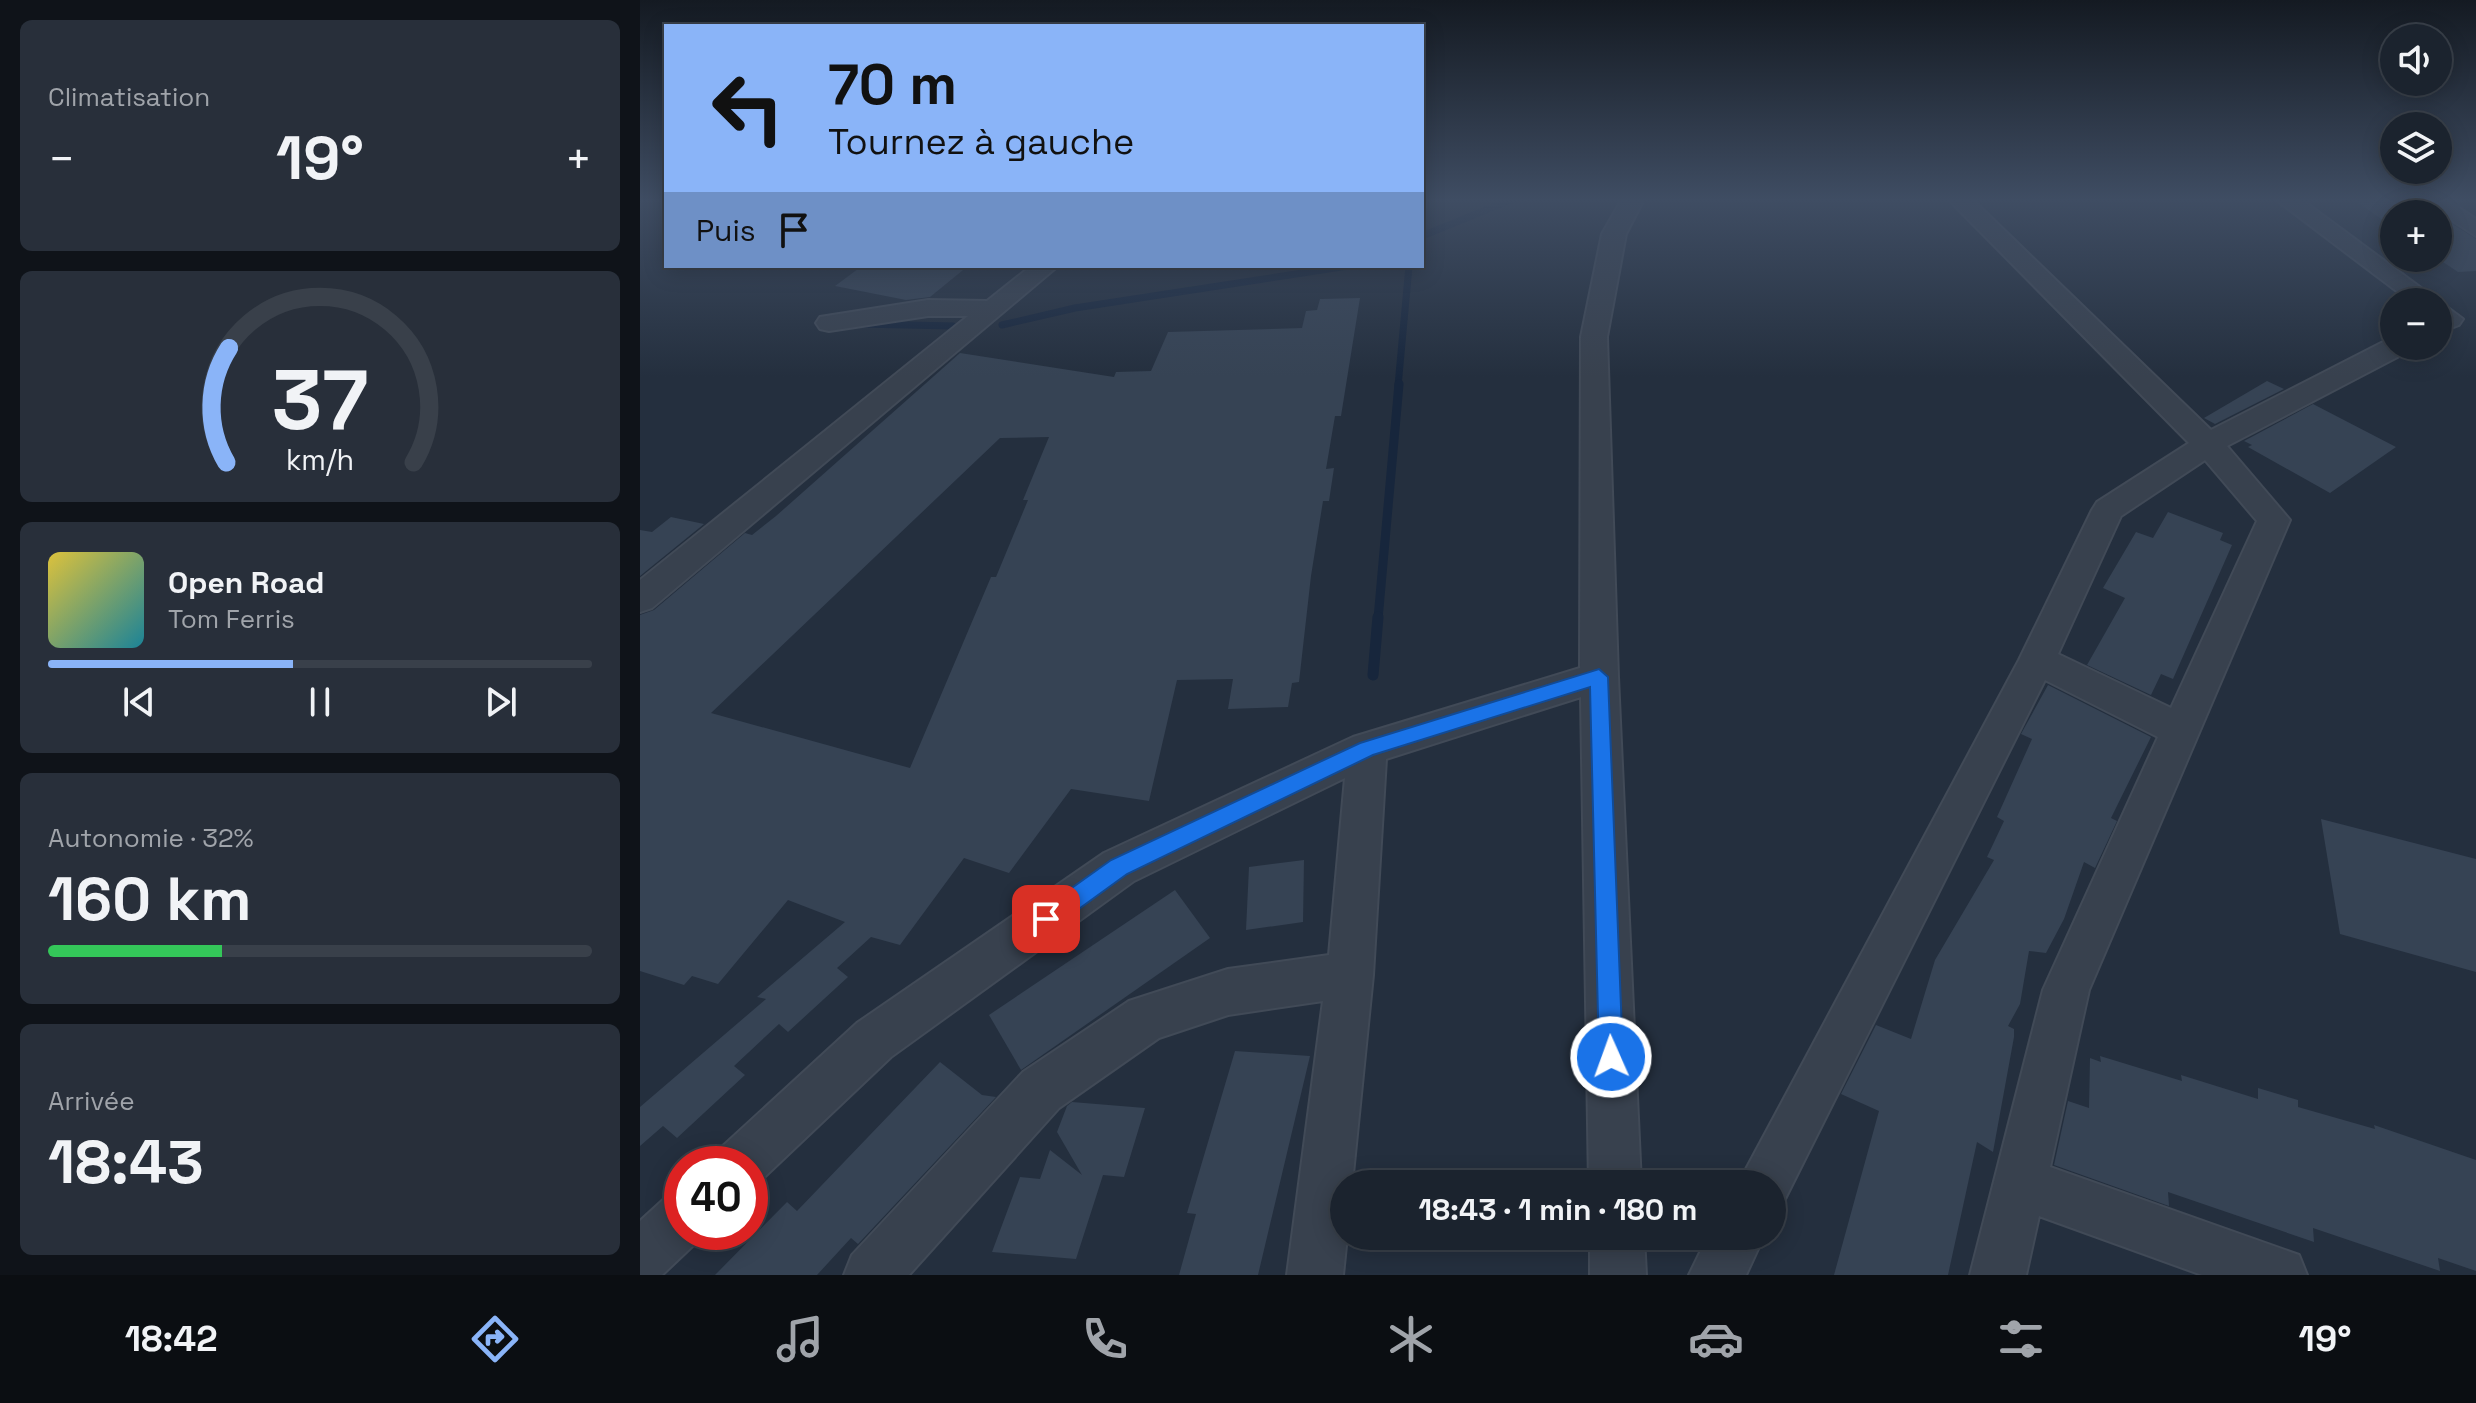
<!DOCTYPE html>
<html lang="fr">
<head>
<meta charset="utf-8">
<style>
  :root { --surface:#1b232e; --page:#282f3a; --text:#f1f3f6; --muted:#a0a4aa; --line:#39404a; --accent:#8ab4f8 }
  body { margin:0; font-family:"Space Grotesk",sans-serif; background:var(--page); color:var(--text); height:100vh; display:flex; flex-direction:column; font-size:30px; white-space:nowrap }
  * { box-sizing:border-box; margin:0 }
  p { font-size:26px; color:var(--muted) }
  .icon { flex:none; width:44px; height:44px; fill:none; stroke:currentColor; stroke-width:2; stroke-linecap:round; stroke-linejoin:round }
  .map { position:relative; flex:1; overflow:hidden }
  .panel { display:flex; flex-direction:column; gap:20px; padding:20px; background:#0f1319; width:640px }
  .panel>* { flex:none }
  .hud { position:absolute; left:24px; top:24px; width:760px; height:244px; border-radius:0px; box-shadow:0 4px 20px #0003,0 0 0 2px var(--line); background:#8ab4f8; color:#111; overflow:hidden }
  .controls { position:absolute; left:1740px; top:24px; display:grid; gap:16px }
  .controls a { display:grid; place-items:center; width:72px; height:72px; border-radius:50%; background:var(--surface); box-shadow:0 4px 20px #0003,0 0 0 2px var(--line); font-size:40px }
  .speed { position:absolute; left:24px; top:1146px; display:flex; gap:16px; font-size:40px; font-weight:700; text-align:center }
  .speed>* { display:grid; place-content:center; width:104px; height:104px; border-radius:50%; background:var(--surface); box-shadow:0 4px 20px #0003,0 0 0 2px var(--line); line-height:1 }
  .speed .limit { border:12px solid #d22; background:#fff; color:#111 }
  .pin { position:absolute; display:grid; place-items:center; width:68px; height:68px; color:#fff; margin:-34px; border-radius:16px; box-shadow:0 4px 12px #0006 }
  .me { position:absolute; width:88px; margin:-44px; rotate:358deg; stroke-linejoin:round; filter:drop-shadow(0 0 6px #0008) }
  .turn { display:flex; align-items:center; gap:28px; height:168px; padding:0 32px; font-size:36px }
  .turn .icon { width:104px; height:104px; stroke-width:2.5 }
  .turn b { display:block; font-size:56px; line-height:68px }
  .then { display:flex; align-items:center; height:76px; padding:0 32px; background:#0003; gap:16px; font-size:30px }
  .big { font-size:60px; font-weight:800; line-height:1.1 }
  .panel .widget { flex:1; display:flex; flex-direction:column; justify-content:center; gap:12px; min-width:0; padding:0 28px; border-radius:12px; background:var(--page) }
  .panel .dial { align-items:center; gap:0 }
  .dial svg { height:208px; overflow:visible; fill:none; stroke:var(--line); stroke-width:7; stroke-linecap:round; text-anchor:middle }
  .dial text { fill:var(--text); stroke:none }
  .song { display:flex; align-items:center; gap:24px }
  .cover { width:96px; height:96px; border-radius:12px; background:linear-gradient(135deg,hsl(50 70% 55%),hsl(190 70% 35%)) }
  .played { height:8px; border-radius:4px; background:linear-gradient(90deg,var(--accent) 45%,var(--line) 45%) }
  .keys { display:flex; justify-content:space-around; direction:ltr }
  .heat { display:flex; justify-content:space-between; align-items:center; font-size:44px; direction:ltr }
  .charge { height:12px; border-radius:6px; background:linear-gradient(90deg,#34c759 32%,var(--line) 0) }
  .trip { position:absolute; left:690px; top:1170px; width:456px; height:80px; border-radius:40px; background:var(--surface); box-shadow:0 4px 20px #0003,0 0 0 2px var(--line); font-weight:800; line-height:80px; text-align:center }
  .tab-bar { display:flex; height:128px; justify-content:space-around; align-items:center; background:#0b0e12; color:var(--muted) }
  .tab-bar .icon { width:56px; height:56px }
  .tab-bar .on { color:var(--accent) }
  .tab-bar b { font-size:36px; color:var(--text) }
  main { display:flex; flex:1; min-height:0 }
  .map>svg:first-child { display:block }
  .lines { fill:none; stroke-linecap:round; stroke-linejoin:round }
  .stream-far2 { stroke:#17263c; stroke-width:7 }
  .stream-far1 { stroke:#17263c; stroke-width:9 }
  .stream { stroke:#17263c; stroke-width:11 }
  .building { fill:#364354; fill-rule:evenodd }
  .minor-casing { stroke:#414a57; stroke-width:4 }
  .minor { fill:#38414e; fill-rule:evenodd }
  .route { fill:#1a73e8; stroke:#114b97; stroke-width:2 }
</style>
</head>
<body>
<main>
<section class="panel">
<div class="widget"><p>Climatisation</p>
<div class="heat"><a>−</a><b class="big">19°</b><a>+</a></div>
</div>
<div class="widget dial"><svg viewBox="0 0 100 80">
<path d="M14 69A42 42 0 1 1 86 69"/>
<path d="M14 69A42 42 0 0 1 15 25" stroke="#8ab4f8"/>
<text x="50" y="56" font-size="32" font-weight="700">37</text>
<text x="50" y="72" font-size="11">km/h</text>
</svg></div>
<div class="widget">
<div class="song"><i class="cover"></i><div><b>Open Road</b><p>Tom Ferris</p></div></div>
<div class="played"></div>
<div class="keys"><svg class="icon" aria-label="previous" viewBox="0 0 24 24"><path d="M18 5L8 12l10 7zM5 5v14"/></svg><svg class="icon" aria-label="pause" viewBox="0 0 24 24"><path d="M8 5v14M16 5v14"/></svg><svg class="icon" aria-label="next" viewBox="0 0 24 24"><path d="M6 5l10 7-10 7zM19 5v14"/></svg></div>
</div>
<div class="widget"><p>Autonomie · 32%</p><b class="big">160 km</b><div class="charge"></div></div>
<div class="widget"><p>Arrivée</p><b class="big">18:43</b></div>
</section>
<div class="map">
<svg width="1836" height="1275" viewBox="0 0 1836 1275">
  <rect width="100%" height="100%" fill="#242f3e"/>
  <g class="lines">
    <g class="stream-far2">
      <polyline points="782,236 873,199"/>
      <polyline points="220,324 313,326"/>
      <polyline points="362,325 435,308 708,266"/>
      <polyline points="758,386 769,266"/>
    </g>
    <polyline class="stream-far1" points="738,619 759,384"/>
    <polyline class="stream" points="733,675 738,617"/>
  </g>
  <g class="building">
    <polygon points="1713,199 1776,199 1797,214 1754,214 1754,228"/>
    <polygon points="1798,215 1836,239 1836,271 1818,272 1797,258"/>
    <polygon points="222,266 328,266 290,297 266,300 195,286"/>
    <path d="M 720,298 L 701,416 L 695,416 L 686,469 L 694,468 L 689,501 L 683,501 L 671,576 L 659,682 L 652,683 L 648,707 L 588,709 L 593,679 L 537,680 L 509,801 L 431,789 L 369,873 L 324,858 L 260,945 L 231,937 L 197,968 L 208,977 L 148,1032 L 139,1024 L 94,1066 L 105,1075 L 37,1138 L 23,1126 L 0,1146 L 0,1107 L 126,999 L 117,997 L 205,922 L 148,900 L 78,984 L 52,976 L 44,985 L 0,971 L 0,615 L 14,610 L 105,533 L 112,535 L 136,516 L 320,353 L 474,377 L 476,372 L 511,371 L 528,332 L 662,328 L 666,311 L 677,310 L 680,299 ZM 409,437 L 383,500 L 388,500 L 356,577 L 351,577 L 270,768 L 71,713 L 360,438 Z"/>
    <polygon points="1627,381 1644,389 1575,424 1564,418"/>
    <polygon points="1673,404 1756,447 1690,493 1608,447 1612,445 1604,441"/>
    <polygon points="1528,512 1583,533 1580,540 1592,545 1533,679 1521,674 1511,695 1447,665 1485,598 1463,588 1496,532 1513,538"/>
    <polygon points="31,517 64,524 0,576 0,530 12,532"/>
    <polygon points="1408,685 1511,737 1471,818 1477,821 1455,868 1444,862 1424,919 1406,953 1389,951 1380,1004 1368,1026 1374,1029 1374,1037 1353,1152 1337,1142 1308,1275 1194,1275 1239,1111 1201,1094 1236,1025 1271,1039 1295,960 1354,860 1347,857 1364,821 1357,817 1392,739 1381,734"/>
    <polygon points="1681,819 1836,859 1836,972 1700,934"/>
    <polygon points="664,860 663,922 606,930 609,867"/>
    <polygon points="535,890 570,938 381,1070 349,1015"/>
    <polygon points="595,1051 670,1056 618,1275 539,1275 556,1214 547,1213"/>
    <polygon points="1460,1056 1542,1081 1541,1075 1618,1099 1618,1088 1658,1100 1658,1107 1735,1129 1734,1125 1836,1160 1836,1271 1798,1258 1800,1271 1673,1228 1674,1242 1528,1192 1529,1206 1414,1165 1428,1101 1449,1108 1450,1058 1461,1062"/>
    <polygon points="300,1062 342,1095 356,1097 218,1244 211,1238 177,1275 75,1275 147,1202 157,1211"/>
    <polygon points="432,1102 505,1108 484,1177 463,1175 436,1259 352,1252 380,1177 400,1179 410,1150 442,1175 417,1132 427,1106"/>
  </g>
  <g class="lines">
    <defs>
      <g id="minor">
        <polygon points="982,199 1004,199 986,234 967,337 978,677 1001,1184 949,1184 941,697 746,759 733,975 712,1184 704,1184 707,1236 703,1275 647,1275 683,1001 588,1015 519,1038 419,1108 269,1275 204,1275 212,1255 383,1072 489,1001 588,969 689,955 705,778 494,881 251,1057 119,1182 110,1186 110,1164 75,1164 83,1146 217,1023 464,853 713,737 940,668 941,337 962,234"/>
        <path d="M 1308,199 L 1332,199 L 1571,430 L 1747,340 L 1754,339 L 1754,346 L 1771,346 L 1767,352 L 1587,446 L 1650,520 L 1449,990 L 1410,1167 L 1659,1255 L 1667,1275 L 1562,1275 L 1399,1216 L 1386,1275 L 1330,1275 L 1403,990 L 1518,737 L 1405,680 L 1143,1203 L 1132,1207 L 1132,1184 L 1098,1184 L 1379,660 L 1452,510 L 1457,502 L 1549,443 ZM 1565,460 L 1617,521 L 1531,708 L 1418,654 L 1481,516 Z"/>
        <polygon points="1635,199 1661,199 1823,319 1819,325 1798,333 1798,302 1771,302"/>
        <polygon points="1779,199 1805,199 1836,219 1836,236"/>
        <polygon points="391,266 418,266 12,608 0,612 0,580 328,316 288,316 189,331 180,329 176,323 180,317 288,300 347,301"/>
        <polygon points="42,1192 42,1232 63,1232 61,1238 22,1275 0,1275 0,1221 23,1200"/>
        <polygon points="950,1236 1004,1236 1006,1275 950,1275"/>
        <polygon points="1068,1236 1124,1236 1106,1275 1049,1275"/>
      </g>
    </defs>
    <use href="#minor" class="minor-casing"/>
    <use href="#minor" class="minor"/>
  </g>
  <linearGradient id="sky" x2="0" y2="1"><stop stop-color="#141a22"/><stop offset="0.53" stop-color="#3f4d63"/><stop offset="1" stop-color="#3f4d63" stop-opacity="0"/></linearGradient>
  <rect width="1836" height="377" fill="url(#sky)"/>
  <polygon class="route" points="959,669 968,677 983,1057 980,1066 971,1070 962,1066 959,1057 950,687 733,755 487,874 414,927 406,930 398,927 394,919 398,912 471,860 720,743"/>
</svg>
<div class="controls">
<a><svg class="icon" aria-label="sound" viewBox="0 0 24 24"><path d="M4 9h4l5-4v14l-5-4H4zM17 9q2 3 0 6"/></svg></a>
<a><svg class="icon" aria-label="layers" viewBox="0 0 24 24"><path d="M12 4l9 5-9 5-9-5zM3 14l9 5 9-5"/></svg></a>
<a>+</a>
<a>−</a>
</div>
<div class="speed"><div class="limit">40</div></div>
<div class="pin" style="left:406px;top:919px;background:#d93025"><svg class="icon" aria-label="arrive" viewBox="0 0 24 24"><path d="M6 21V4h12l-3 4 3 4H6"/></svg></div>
<svg class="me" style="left:971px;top:1057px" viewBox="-20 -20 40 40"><circle r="17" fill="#1a73e8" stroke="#fff" stroke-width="3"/><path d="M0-11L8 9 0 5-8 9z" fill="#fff"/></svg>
<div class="trip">18:43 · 1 min · 180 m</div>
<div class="hud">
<div class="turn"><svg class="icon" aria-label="left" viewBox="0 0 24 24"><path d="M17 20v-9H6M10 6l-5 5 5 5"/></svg><div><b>70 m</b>Tournez à gauche</div></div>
<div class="then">Puis<svg class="icon" aria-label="arrive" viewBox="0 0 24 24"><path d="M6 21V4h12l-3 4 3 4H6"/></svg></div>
</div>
</div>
</main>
<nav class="tab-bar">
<b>18:42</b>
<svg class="icon on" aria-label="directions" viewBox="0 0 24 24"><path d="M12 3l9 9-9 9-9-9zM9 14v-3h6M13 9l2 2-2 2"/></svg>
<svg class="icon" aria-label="music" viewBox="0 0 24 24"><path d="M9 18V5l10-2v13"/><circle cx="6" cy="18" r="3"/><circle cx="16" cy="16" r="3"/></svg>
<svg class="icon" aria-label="phone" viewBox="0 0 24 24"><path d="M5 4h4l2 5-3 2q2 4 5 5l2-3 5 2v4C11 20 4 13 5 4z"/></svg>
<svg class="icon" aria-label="climate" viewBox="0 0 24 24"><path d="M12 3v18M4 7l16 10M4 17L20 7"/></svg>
<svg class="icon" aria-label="car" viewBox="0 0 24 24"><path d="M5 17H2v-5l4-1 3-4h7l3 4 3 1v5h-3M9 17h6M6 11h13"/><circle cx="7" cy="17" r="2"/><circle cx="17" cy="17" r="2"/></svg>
<svg class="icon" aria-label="filters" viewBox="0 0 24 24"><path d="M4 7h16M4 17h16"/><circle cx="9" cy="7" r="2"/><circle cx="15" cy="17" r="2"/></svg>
<b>19°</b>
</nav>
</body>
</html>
